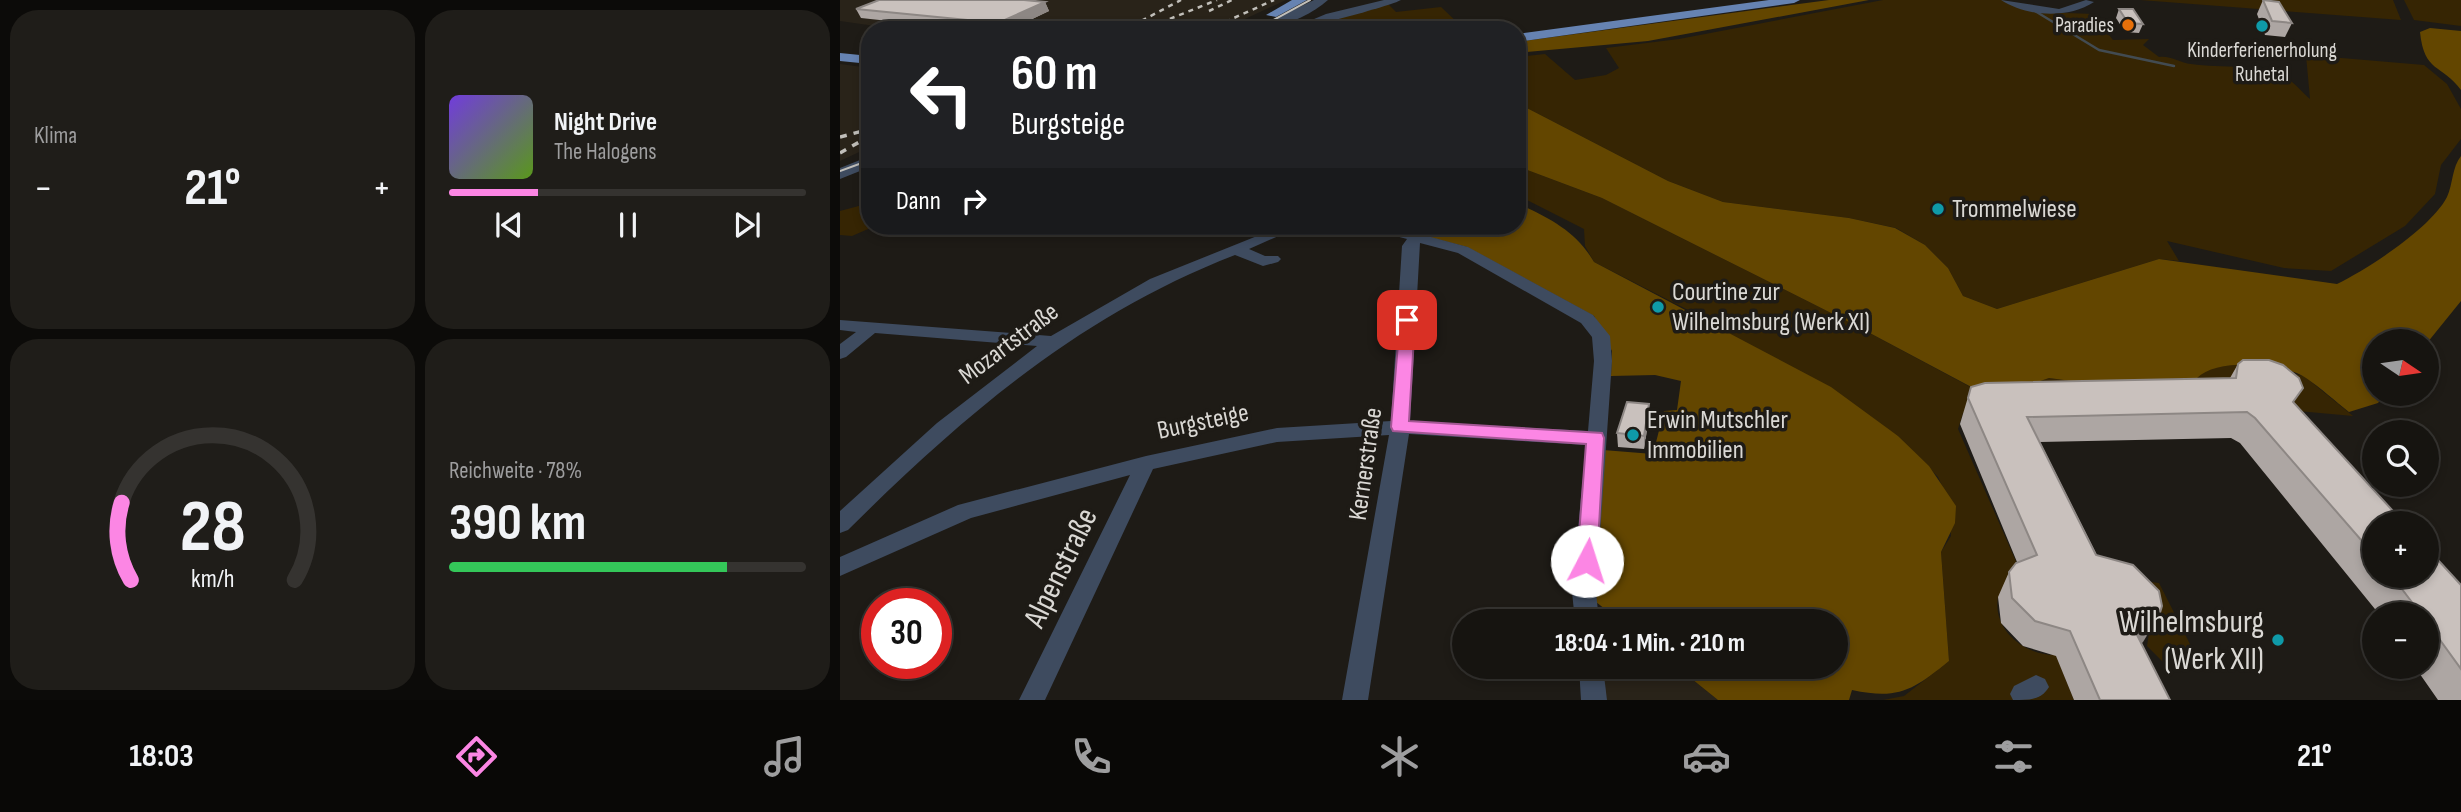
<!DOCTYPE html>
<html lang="de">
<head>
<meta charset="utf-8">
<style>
  :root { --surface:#161410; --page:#1f1d19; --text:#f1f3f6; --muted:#9e9e9f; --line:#353330; --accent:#fc86e4 }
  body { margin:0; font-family:"Sofia Sans Condensed",sans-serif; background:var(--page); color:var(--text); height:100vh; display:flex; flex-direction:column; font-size:26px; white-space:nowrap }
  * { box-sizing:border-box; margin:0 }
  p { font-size:23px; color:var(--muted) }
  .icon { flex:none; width:38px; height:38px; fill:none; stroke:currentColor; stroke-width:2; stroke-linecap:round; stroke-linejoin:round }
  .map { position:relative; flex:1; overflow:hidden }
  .panel { display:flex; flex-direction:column; gap:10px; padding:10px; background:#0c0b09; width:840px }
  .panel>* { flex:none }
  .banner { position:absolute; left:21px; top:21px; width:665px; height:214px; border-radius:28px; box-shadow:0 4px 10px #0003,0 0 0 2px var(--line); background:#202124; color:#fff; overflow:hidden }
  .needle { width:46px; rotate:103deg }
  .controls { position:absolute; left:1522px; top:329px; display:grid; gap:14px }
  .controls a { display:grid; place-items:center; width:77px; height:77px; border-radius:50%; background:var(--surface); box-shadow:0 4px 10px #0003,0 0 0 2px var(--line); font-size:35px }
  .speed { position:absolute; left:21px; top:588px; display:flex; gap:14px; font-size:35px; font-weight:700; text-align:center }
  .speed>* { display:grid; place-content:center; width:91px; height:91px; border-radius:50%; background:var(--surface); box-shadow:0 4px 10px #0003,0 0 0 2px var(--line); line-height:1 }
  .speed .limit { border:10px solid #d22; background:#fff; color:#111 }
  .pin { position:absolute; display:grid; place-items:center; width:60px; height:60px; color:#fff; margin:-30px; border-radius:14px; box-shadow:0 4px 10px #0006 }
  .me { position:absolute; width:77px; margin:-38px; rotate:5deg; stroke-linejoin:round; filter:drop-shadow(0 0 5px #0008) }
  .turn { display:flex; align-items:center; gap:24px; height:147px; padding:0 35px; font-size:32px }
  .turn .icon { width:91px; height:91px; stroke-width:2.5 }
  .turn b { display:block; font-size:49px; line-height:60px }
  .then { display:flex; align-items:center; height:66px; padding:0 35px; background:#0003; gap:14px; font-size:26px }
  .big { font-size:52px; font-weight:700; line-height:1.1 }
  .panel .card { flex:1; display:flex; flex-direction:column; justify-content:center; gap:10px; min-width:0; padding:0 24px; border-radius:28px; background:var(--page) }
  .panel .dial { align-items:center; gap:0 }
  .dial svg { height:182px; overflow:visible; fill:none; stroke:var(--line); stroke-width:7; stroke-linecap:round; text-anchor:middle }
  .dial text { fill:var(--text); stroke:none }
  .song { display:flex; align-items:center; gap:21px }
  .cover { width:84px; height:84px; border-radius:10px; background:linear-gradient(135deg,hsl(260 70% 55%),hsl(90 70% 35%)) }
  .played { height:7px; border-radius:4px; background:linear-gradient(90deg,var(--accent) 25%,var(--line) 25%) }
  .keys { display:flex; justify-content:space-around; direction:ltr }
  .heat { display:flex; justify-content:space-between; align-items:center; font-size:38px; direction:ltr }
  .charge { height:10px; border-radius:5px; background:linear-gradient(90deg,#34c759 78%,var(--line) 0) }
  .panel .tiles { flex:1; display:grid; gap:10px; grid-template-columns:repeat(2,1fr) }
  .trip { position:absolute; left:612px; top:609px; width:396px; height:70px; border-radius:35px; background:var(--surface); box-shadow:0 4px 10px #0003,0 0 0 2px var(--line); font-weight:700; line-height:70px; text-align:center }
  .menu { display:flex; height:112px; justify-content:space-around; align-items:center; background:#090806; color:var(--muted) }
  .menu .icon { width:49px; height:49px }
  .menu .selected { color:var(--accent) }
  .menu b { font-size:32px; color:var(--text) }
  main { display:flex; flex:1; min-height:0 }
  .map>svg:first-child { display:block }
  .built { fill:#292319 }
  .green { fill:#362503 }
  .forest { fill:#634600 }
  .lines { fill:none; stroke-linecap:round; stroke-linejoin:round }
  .stream { stroke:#424b52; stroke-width:2.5 }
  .minor { fill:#3e4b5f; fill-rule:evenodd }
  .tertiary { fill:#3e4b5f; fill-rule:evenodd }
  .trunk { fill:#6683b2; fill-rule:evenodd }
  .tram { stroke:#c0beb9; stroke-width:2 }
  .rail-far1 { stroke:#c0beb9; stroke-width:2.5; stroke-dasharray:5 5; stroke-linecap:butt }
  .rail { stroke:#c0beb9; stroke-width:3.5; stroke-dasharray:7 7; stroke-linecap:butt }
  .wall { fill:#ada6a3 }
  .shaded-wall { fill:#8d8784 }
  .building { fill:#c9c1bd; stroke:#8d8784; stroke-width:2 }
  .route { fill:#fc86e4; stroke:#a45794; stroke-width:2 }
  .food-dot { fill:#e8710a; stroke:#1e1b16; stroke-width:2.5 }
  .culture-dot { fill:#0f9aa8; stroke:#1e1b16; stroke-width:2.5 }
  .labels { text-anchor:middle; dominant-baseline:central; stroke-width:7; stroke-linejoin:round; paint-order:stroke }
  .far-poi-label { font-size:21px; fill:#dad8d4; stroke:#1e1b16; text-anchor:end }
  .poi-label { font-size:26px; fill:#dad8d4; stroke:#1e1b16; text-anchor:start }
  .street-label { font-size:26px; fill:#dad8d4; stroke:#1e1b16 }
  .near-street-label { font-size:32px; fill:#dad8d4; stroke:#1e1b16 }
  .near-poi-label { font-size:32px; fill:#dad8d4; stroke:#1e1b16; text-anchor:end }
</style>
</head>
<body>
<main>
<section class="panel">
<div class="tiles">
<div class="card"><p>Klima</p>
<div class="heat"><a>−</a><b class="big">21°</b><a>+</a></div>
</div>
<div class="card">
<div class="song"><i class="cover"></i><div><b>Night Drive</b><p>The Halogens</p></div></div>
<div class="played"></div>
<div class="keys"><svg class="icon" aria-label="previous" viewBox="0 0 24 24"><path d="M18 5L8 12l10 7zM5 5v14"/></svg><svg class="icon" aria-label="pause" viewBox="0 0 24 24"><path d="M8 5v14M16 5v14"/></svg><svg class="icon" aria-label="next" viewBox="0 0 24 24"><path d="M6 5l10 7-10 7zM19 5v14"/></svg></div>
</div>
<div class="card dial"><svg viewBox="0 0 100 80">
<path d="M14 69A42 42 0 1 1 86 69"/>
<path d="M14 69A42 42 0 0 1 10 35" stroke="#fc86e4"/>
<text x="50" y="56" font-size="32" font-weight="700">28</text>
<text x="50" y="72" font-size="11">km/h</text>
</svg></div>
<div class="card"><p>Reichweite · 78%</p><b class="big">390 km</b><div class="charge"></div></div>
</div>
</section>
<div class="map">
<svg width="1621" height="700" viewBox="0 0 1621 700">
  <rect width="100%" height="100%" fill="#1e1b16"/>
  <g class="built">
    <polygon points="0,0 446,0 381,30 63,30 0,21"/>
    <polygon points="0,64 30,68 30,147 0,161"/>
    <polygon points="758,667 837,667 878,700 763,700"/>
  </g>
  <g class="green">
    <path d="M 1043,0 L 1162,0 L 1202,12 L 1253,14 L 1273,40 L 1309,39 L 1303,45 L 1319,57 C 1330,55 1340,63 1351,64 C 1381,69 1423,62 1449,80 C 1457,85 1463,93 1470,99 L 1466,55 L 1584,65 L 1607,84 L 1621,109 L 1621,139 L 1601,165 L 1595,194 L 1565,226 L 1491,271 L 1444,268 L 1327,241 L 1339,261 L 1319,259 L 1157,309 L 1123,296 L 1108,268 L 1085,245 L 1056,228 L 1009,218 L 883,202 L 828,181 L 677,103 L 677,57 L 705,54 L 735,80 L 766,75 L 779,68 L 766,48 L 839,39 Z"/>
    <polygon points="1300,0 1553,0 1561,20"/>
    <polygon points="1564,0 1621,0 1621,26 1574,20"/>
    <polygon points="548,4 556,12 601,7 621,26 585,30 481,30 470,26"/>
    <path d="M 677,166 L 762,198 L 1011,323 L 1151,398 L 1209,378 L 1238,382 L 1364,370 L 1402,362 L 1464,376 L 1513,416 L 1447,410 L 1123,413 L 1118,429 L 1185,582 L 1158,597 C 1152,630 1185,656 1216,655 L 1234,700 L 1043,700 L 1064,696 L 1109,661 L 1101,552 L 1111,536 L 1108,499 L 1098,477 L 1058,436 L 852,312 L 754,262 L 745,246 L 744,229 L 677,195 Z"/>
    <polygon points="30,203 30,226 35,226 12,236 0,235 0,211"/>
    <polygon points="1293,580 1319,583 1354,652 1323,662 1307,646 1310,627"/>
  </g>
  <g class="forest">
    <polygon points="989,0 1029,0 808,41 677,53 677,42"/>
    <path d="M 1590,28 L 1621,31 L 1621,90 C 1602,64 1584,73 1580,32 Z"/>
    <path d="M 677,103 L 828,181 L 883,202 L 1009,218 L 1055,228 L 1085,245 L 1108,268 L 1123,296 L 1157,309 L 1319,259 L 1497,284 C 1528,269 1591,228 1607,197 C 1613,184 1612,167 1621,156 L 1621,301 L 1587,343 L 1535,341 L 1535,394 L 1545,394 L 1538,403 L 1509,412 C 1495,401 1481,388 1466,378 C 1444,363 1377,357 1357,378 L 1238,382 L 1209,378 L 1152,398 L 1011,323 L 762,198 L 677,166 Z"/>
    <path d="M 677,203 C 709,218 736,231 754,262 L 991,387 L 1058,436 L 1089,466 L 1116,506 L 1115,523 L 1101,552 L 1109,661 C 1073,690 1059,700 1012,690 L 1009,700 L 878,700 L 837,667 L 996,667 L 996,621 L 780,621 L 751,598 L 763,450 L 813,454 L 824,411 L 837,410 L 841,381 L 815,375 L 771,376 L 772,351 L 754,316 L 627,247 L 546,226 L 677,226 Z"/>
  </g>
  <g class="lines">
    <polyline class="stream" points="1195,11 1259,50 1334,66"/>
    <g class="minor">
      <path d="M 544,0 L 561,0 C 551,6 460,30 448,30 L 486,14 Z"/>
      <path d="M 1161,0 L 1219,9 L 1246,0 L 1254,2 C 1228,19 1187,17 1161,0 Z"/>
      <path d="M 442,226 L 461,226 L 409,249 L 425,256 L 438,256 L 441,259 L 438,262 L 423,266 L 395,255 C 240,315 124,415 8,530 L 0,533 L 0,511 L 97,423 L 197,346 L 35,333 L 6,357 L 0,359 L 0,344 L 16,332 L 0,330 L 0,320 L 211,336 L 310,279 Z"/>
      <path d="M 527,226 L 550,226 L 628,247 L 753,315 L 770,336 L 772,361 L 756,592 L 759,621 L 735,621 L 732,592 L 746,445 L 569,434 L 528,700 L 502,700 L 549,435 L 437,442 L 313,469 L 205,700 L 179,700 L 290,475 L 131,518 L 0,576 L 0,557 L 118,505 L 306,456 L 437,428 L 551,421 L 562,246 L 567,239 L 529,229 ZM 580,243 L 618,253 L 741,323 L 752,337 L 754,361 L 748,431 L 570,421 Z"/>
      <polygon points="739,667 763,667 767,700 741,700"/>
      <path d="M 1196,675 L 1205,679 L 1209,687 C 1201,700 1190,700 1173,700 L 1170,694 L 1174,686 Z"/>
    </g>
    <g class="tertiary">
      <path d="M 474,0 L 488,0 C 469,17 437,30 412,30 Z"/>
      <polygon points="30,156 30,167 0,179 0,168"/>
    </g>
    <g class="trunk">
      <polygon points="452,0 467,0 436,17 426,15"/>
      <polygon points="929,0 960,0 954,3 677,42 677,34"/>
      <polygon points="0,53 30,56 30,64 0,61"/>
    </g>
    <g class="tram">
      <polyline points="415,30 470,0"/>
      <polyline points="0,171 30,160"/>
    </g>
    <g class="rail-far1">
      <polyline points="369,11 392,0"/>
      <polyline points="284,30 341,0"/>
      <polyline points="302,30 377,0"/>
      <polyline points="367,30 434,0"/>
    </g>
    <g class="rail">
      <polyline points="0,137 30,129"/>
      <polyline points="0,153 30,136"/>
    </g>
  </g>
  <g class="wall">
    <polygon points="39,0 197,0 194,1 205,2 209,11 169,30 132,30 21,18 16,9"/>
    <polygon points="1423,0 1452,23 1445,37 1425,35 1417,14"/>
    <polygon points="1279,9 1303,24 1299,33 1285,32 1276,18"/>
    <polygon points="1398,364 1453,403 1535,523 1535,576 1587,576 1621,585 1621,700 1598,700 1575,667 1587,667 1587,614 1539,614 1400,443 1391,438 1200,442 1330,700 1234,700 1216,656 1183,646 1161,623 1158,597 1169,572 1177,562 1120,424 1131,387 1390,378"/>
    <polygon points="809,404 809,417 804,449 778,447 777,433"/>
  </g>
  <g class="shaded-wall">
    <polygon points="205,2 209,11 169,30 161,30 158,23"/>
    <polygon points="809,404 809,417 804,449 804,436"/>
    <polygon points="1319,616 1303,642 1295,650 1295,631"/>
  </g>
  <g class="building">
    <polygon points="39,0 184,0 205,2 158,23 16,9"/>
    <polygon points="1423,0 1439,2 1452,23 1432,21"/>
    <polygon points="1279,9 1293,9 1303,24 1288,23"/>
    <polygon points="1403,360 1429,360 1443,365 1459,378 1463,388 1453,402 1564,523 1535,523 1535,556 1415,418 1407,412 1187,417 1256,555 1293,565 1319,591 1322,606 1319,616 1312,624 1295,631 1330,700 1260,700 1230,631 1195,621 1172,598 1169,572 1176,563 1197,555 1128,398 1131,387 1145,383 1396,378 1398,364"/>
    <polygon points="787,402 809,404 804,436 777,433"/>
    <polygon points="1587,548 1621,585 1621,669 1587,622 1587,614 1581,614 1552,576 1587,576"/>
  </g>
  <polygon class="route" points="567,316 575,320 569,421 762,433 764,438 757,561 754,567 747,569 740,567 737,561 746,444 553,431 551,427 560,320"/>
  <circle class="food-dot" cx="1288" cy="25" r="7"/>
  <g class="culture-dot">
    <circle cx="1422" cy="26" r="7"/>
    <circle cx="1098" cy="209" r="7"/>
    <circle cx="818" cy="307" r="7"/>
    <circle cx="793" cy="435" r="7"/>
    <circle cx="1438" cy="640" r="7"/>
  </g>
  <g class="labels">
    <g class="far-poi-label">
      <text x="1274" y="25">Paradies</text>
      <text x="1422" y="50" text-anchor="middle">Kinderferienerholung<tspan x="1422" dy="24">Ruhetal</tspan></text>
    </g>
    <g class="poi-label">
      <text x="1112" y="209">Trommelwiese</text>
      <text x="832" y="292">Courtine zur<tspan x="832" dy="30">Wilhelmsburg (Werk XI)</tspan></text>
      <text x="807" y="420">Erwin Mutschler<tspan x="807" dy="30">Immobilien</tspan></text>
    </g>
    <g class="street-label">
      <text transform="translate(169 344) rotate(-37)">Mozartstraße</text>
      <text transform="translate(363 422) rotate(-12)">Burgsteige</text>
      <text transform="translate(526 464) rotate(-82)">Kernerstraße</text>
    </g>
    <g class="near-street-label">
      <text transform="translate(221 568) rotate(-64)">Alpenstraße</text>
    </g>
    <g class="near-poi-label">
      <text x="1424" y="622">Wilhelmsburg<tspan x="1424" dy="37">(Werk XII)</tspan></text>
    </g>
  </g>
</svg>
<div class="controls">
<a><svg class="needle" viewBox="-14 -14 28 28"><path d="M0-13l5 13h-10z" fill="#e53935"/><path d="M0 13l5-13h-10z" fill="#9e9e9f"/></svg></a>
<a><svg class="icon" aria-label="search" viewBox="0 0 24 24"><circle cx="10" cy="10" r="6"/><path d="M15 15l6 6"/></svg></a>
<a>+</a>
<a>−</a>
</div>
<div class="speed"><div class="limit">30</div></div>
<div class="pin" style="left:567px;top:320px;background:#d93025"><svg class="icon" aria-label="arrive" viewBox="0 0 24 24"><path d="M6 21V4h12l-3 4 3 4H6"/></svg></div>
<svg class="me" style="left:747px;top:561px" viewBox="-20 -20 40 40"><circle r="19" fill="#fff"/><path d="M0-13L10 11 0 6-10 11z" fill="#fc86e4"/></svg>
<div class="trip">18:04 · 1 Min. · 210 m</div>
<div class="banner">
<div class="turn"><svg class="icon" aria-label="left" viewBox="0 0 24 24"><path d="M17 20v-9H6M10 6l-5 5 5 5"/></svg><div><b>60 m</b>Burgsteige</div></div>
<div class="then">Dann<svg class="icon" aria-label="right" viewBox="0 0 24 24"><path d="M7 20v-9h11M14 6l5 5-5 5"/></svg></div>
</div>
</div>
</main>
<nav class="menu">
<b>18:03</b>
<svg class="icon selected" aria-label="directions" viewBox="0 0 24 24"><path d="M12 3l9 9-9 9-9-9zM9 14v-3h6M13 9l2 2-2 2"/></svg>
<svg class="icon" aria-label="music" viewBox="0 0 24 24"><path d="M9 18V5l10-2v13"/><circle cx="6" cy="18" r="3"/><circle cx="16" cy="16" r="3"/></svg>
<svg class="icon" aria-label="phone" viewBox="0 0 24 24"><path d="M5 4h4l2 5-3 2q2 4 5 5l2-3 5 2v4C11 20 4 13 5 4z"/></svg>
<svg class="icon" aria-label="climate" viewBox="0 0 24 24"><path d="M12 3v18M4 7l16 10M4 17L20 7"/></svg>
<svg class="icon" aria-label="car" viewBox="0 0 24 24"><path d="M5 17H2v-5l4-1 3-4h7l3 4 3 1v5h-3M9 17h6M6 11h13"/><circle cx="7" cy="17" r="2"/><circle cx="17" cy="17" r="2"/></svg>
<svg class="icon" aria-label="filters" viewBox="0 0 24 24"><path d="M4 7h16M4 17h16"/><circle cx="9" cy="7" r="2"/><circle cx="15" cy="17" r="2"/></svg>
<b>21°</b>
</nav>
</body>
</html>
